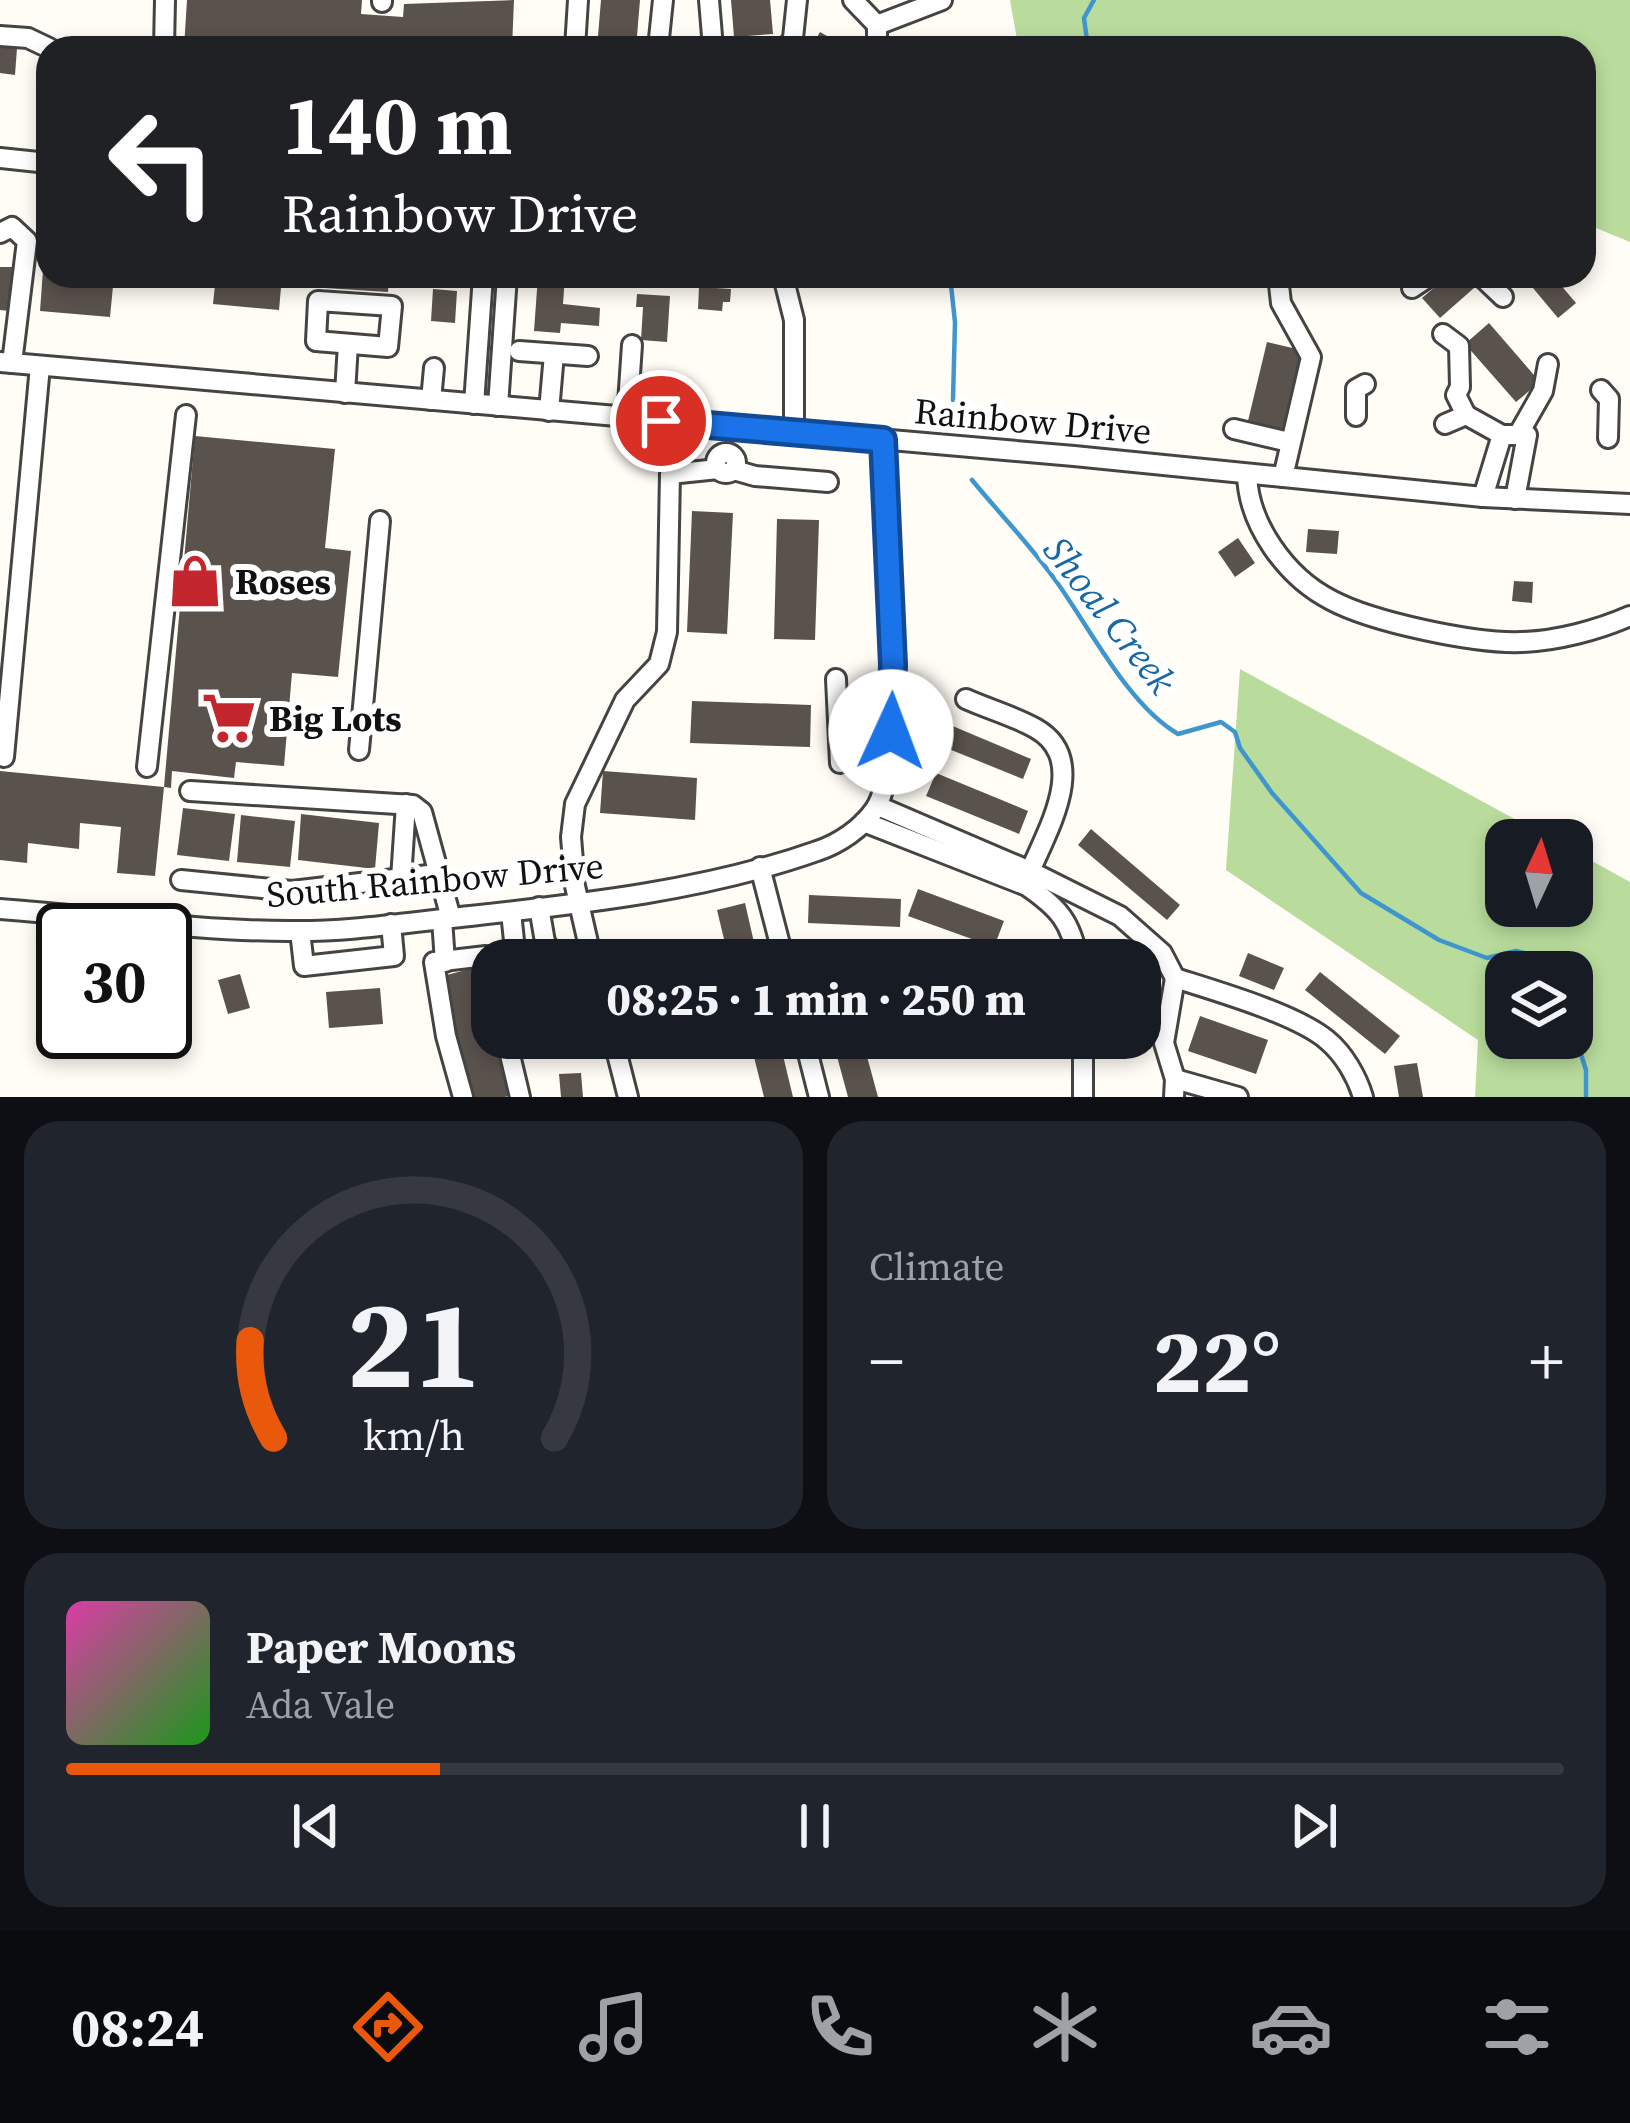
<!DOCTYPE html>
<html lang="en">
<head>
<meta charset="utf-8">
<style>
  :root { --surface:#171b24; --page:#20242c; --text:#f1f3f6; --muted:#9ea1a6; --line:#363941; --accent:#ea580c }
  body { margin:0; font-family:"Source Serif 4",serif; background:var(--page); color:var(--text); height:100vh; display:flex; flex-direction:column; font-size:45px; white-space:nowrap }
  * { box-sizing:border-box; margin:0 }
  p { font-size:39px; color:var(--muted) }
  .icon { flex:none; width:66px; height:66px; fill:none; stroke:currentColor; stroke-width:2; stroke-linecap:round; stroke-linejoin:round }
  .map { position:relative; height:1097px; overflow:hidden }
  .panel { display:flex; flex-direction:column; gap:24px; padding:24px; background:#0d0f14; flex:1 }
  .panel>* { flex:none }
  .top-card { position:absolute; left:36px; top:36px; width:1560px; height:252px; border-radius:36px; box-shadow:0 6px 18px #0003; background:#202124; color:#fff; overflow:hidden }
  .needle { width:78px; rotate:4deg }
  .buttons { position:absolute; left:1485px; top:819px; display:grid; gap:24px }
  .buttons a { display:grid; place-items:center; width:108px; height:108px; border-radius:24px; background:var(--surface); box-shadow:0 6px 18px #0003; font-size:60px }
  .speed { position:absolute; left:36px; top:903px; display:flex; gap:24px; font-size:60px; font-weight:700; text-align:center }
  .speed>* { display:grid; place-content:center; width:156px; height:156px; border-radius:50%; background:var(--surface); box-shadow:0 6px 18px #0003; line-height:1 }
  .speed .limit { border:6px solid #111; border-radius:18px; background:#fff; color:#111 }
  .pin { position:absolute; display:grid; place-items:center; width:102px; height:102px; color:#fff; margin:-51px; border:6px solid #fff; border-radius:50%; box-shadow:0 3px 12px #0007 }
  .me { position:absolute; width:132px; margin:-66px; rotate:2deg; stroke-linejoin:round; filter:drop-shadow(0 0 9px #0008) }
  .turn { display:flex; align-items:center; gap:42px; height:252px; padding:0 48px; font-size:54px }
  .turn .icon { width:156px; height:156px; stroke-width:2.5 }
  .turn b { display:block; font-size:84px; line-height:102px }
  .big { font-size:90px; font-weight:800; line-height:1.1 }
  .panel .card { flex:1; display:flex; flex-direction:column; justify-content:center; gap:18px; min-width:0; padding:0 42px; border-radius:36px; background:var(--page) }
  .panel .dial { align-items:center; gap:0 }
  .dial svg { height:312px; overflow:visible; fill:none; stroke:var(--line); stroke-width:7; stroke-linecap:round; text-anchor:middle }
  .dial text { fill:var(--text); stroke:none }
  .song { display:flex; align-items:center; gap:36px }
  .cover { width:144px; height:144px; border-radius:18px; background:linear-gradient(135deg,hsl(320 70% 55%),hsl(120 70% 35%)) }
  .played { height:12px; border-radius:6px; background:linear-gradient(90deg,var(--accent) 25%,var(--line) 25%) }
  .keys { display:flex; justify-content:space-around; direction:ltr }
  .heat { display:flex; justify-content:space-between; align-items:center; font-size:66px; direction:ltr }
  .panel .tiles { flex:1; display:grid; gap:24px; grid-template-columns:1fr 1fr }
  .card:last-child { grid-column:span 2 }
  .trip { position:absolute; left:471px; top:939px; width:690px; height:120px; border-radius:36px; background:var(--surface); box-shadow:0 6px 18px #0003; font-weight:800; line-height:120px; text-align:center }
  .tabs { display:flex; height:192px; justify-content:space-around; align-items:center; background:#090b0e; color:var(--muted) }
  .tabs .icon { width:84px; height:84px }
  .tabs .selected { color:var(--accent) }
  .tabs b { font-size:54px; color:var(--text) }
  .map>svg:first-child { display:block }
  .forest { fill:#b9dc9c; fill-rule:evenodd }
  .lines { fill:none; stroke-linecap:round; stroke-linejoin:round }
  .stream { stroke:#3f96cf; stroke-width:4.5 }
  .building { fill:#5a524d }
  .minor-casing { stroke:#444; stroke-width:24 }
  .minor { stroke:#fff; stroke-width:18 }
  .route-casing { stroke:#114b97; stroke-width:30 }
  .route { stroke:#1a73e8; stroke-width:21 }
  .labels { text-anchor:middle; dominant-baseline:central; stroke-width:12; stroke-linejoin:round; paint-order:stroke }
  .street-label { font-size:36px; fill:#111; stroke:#fff }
  .poi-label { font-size:36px; font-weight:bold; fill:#111; stroke:#fff; text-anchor:start }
  .water-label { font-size:39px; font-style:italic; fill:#1768a6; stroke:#fff }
</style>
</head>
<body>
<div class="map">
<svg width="1630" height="1097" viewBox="0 0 1630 1097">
  <rect width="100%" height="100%" fill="#fffdf5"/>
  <g class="forest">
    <polygon points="1010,0 1630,0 1630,242 1584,223 1584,48 1050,48 1018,45"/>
    <path d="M 1240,669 L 1553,840 L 1506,840 L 1506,906 L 1572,906 L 1572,850 L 1630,882 L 1630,1097 L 1475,1097 L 1478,1040 L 1226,870 ZM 1506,972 L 1572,972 L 1572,1038 L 1506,1038 Z"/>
  </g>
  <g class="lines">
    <g class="stream">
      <polyline points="1088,48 1084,18 1094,0"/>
      <polyline points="950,276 955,322 953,400"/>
      <path d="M 972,480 C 1000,514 1031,546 1056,581 C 1090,628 1128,705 1178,734 L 1221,722 L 1235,732 L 1240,748 L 1272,793 L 1361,893 L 1439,940 L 1487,958 L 1516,951 L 1547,959 L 1553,972"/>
      <polyline points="1572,1026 1586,1070 1586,1097"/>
    </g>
  </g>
  <g class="building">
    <polygon points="187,0 362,0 361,14 403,17 404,4 514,0 512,48 184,48"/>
    <polygon points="601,0 640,0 636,48 597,48"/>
    <polygon points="731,0 770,0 773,34 734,37"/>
    <polygon points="820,32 848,48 811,48"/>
    <polygon points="0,47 17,48 15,75 0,73"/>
    <polygon points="0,267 12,267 9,311 0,310"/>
    <polygon points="43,270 48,271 48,276 114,276 110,317 40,311"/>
    <polygon points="216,276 282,276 279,310 213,304"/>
    <polygon points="310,276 389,276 388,292 309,287"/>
    <polygon points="538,276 565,276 563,304 600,308 599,326 561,323 560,333 534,331"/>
    <polygon points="1448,276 1464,276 1474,288 1440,318 1422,298"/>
    <polygon points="1523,276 1553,276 1576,303 1558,318"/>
    <polygon points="699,287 731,289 730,302 723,302 722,311 698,309"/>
    <polygon points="433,289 457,291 455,323 431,321"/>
    <polygon points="637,294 670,296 667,342 641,340 643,307 636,307"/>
    <polygon points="1489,323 1540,382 1516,402 1465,344"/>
    <polygon points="1267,342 1301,350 1282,433 1247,425"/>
    <polygon points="195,436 335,449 325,548 351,551 338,677 292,673 284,766 236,762 234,778 172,771 171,788 164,787"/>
    <polygon points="692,511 733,513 727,634 687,632"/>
    <polygon points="777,519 819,520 815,640 774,639"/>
    <polygon points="1308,529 1339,531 1337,554 1306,552"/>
    <polygon points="1238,538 1255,563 1235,577 1218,552"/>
    <polygon points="1514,581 1533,582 1532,603 1512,601"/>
    <polygon points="692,701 811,705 810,747 690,743"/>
    <polygon points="943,722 1031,759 1023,779 934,743"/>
    <polygon points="0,771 164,787 155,876 117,873 121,827 80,823 79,849 28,843 27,863 0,860"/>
    <polygon points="603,771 697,778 695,820 600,813"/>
    <polygon points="936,773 1028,811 1019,834 926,796"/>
    <polygon points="183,808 235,814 229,861 177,855"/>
    <polygon points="301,814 379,823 375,869 298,860"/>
    <polygon points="241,815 295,821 290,867 237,862"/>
    <polygon points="1091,829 1180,905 1167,920 1078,845"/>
    <polygon points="918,889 1004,921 994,947 908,916"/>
    <polygon points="809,895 901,899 900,927 808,923"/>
    <polygon points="745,903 758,960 729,960 717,910"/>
    <polygon points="678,946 681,960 638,960 637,955"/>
    <polygon points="1248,953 1284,968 1274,990 1239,976"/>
    <polygon points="481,966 492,1011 492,1038 499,1038 513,1095 505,1097 472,1097 443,976"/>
    <polygon points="1320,972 1400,1036 1385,1054 1305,990"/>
    <polygon points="240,974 250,1008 228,1014 218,980"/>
    <polygon points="380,988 383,1024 329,1028 326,992"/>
    <polygon points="1200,1016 1268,1040 1256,1074 1188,1051"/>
    <polygon points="832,1038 862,1038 878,1097 848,1097"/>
    <polygon points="899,1038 978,1038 978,1056 900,1059"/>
    <polygon points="1108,1038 1142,1038 1141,1053 1108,1052"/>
    <polygon points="779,1039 793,1097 764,1097 751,1045"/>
    <polygon points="1417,1063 1423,1097 1399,1097 1394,1066"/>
    <polygon points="581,1073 583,1097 561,1097 559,1074"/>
  </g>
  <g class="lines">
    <defs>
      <g id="minor">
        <polyline points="382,0 382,2"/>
        <polyline points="709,0 713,48"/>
        <polyline points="853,0 877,25 877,48"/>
        <polyline points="877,25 942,0"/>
        <polyline points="0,36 28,38 49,48"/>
        <polyline points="164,48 165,0"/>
        <polyline points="575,48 578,0"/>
        <polyline points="658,48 663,0"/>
        <polyline points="787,48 793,38 797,0"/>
        <polyline points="0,158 48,163"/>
        <polyline points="0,233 12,227 27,241 12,363"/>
        <polyline points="783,276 794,320 794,433"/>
        <polyline points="1278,276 1281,303 1311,357 1283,477"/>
        <polyline points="1481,276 1503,297"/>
        <polyline points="1412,288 1430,276"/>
        <polygon points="318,301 392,306 388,347 316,341"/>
        <polyline points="1443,334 1459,346 1460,387 1456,395 1466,415"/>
        <polyline points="519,351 588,356"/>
        <polyline points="0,362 1074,456 1483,497 1630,504"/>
        <polyline points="1601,390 1609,399 1608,438"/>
        <polyline points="345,393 348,344"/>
        <polyline points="431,400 434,368"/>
        <polyline points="474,404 483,276"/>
        <polyline points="498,406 507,276"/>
        <polyline points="549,411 554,354"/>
        <polyline points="1356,416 1356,389 1365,384"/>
        <polyline points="627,418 632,345"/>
        <polyline points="1445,424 1466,415 1502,435 1527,435 1515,499"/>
        <polyline points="1234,429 1289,442"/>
        <polyline points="1518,435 1543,391 1548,364"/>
        <circle cx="726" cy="463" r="10"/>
        <polyline points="734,470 755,476 828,482"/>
        <path d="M 1247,474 C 1248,524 1286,577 1331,600 C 1372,622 1475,644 1522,642 C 1557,641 1598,630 1630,616"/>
        <polyline points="1483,497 1502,435"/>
        <polyline points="836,679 840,763"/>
        <path d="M 966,699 C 988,709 1014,716 1035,728 C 1094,761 1042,838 1026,881"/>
        <polyline points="359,750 380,521"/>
        <polyline points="4,757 40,366"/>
        <polyline points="147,767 186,415"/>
        <polyline points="190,791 413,805 422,812 451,918"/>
        <polyline points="878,806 1032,872 1120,916 1162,953 1175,978"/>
        <path d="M 864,822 L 1027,886 C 1059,908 1071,922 1078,960"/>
        <polyline points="760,867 784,960"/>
        <polyline points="401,879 406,804"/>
        <polyline points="181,880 292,891 437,874"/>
        <polyline points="539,907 545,942 557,959 590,951"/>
        <path d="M 0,909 C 96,916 193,931 289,931 C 347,932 404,923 461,917 C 579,904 704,891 817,851 C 839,844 862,828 875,809 C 910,756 886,513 883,440"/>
        <polyline points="511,912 516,960"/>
        <polyline points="442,919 445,962"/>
        <polyline points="300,931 304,966 394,956 391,924"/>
        <polyline points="592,960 575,886 571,837 575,804 625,700 659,664 667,632 670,474 718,469"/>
        <polyline points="827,960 876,951 912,960"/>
        <path d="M 1175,978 C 1216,991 1296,1014 1327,1040 C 1344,1054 1357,1077 1363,1097"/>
        <polyline points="506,1038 520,1097"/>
        <polyline points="613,1038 628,1097"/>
        <polyline points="804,1038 819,1097"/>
        <polyline points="1175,1079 1238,1097"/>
        <polyline points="463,1097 446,1036 434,962 486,956 492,979"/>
        <polyline points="1083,1097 1083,1038"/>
        <polyline points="1174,1097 1175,1079 1164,1043 1175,978"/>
      </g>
    </defs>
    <use href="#minor" class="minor-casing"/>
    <use href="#minor" class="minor"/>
  </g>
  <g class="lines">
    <defs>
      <polyline id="route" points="661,421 883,440 893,665 891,732"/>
    </defs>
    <use href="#route" class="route-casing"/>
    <use href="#route" class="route"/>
  </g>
  <defs>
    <symbol id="shop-bare" viewBox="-9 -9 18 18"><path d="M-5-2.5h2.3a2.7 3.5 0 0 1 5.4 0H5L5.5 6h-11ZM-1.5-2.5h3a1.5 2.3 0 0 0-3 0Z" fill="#c4262e" stroke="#fff" stroke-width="2.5" paint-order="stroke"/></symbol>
    <symbol id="supermarket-bare" viewBox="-9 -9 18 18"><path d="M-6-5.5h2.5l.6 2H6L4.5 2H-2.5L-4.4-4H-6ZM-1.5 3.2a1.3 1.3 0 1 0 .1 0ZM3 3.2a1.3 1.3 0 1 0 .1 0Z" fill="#c4262e" stroke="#fff" stroke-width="2.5" paint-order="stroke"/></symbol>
  </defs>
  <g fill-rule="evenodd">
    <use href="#shop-bare" x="157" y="543" width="76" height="76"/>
    <use href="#supermarket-bare" x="191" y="680" width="76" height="76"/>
  </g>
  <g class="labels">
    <g class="street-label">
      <text transform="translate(1033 421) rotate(5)">Rainbow Drive</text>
      <text transform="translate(435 880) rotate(-5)">South Rainbow Drive</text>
    </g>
    <g class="poi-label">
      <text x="235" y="581">Roses</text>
      <text x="269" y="718">Big Lots</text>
    </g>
    <g class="water-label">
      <text transform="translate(1110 615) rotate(52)">Shoal Creek</text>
    </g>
  </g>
</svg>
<div class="buttons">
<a><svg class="needle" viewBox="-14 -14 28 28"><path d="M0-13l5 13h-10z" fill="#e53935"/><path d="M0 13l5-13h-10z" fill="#9ea1a6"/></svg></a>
<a><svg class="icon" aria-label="layers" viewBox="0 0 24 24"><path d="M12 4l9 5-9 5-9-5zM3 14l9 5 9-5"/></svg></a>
</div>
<div class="speed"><div class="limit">30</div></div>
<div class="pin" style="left:661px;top:421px;background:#d93025"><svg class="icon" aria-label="arrive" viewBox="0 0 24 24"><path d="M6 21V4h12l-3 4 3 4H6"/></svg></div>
<svg class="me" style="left:891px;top:732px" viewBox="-20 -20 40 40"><circle r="19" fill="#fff"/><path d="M0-13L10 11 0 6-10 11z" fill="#1a73e8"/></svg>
<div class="trip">08:25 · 1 min · 250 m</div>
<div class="top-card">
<div class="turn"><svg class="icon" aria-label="left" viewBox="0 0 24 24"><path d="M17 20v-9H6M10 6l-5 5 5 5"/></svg><div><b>140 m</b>Rainbow Drive</div></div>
</div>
</div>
<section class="panel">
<div class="tiles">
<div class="card dial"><svg viewBox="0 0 100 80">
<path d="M14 69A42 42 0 1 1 86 69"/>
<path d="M14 69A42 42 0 0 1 8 44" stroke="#ea580c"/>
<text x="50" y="56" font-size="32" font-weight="700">21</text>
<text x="50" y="72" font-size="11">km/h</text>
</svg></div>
<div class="card"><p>Climate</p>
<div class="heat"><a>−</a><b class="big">22°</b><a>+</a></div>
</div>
<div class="card">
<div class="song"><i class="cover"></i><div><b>Paper Moons</b><p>Ada Vale</p></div></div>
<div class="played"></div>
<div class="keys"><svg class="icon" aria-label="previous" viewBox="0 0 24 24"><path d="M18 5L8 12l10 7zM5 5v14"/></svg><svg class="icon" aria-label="pause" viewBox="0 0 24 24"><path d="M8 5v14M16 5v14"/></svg><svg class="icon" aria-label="next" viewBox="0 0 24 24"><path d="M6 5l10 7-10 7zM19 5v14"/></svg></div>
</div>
</div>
</section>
<nav class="tabs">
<b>08:24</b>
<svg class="icon selected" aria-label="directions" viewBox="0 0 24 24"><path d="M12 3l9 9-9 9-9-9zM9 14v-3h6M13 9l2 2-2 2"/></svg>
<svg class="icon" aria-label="music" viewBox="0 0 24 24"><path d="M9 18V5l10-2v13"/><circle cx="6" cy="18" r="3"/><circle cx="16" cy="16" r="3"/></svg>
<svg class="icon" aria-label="phone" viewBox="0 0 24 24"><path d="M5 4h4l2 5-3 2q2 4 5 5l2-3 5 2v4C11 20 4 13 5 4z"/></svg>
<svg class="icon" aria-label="climate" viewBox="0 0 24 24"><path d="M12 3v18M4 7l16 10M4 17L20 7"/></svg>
<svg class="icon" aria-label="car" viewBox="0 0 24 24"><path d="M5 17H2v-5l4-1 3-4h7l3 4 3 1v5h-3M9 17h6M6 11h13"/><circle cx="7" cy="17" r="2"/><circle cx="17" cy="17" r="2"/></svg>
<svg class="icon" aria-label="filters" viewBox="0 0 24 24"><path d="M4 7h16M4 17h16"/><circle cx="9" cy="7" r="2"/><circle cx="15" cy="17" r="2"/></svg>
</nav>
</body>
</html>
